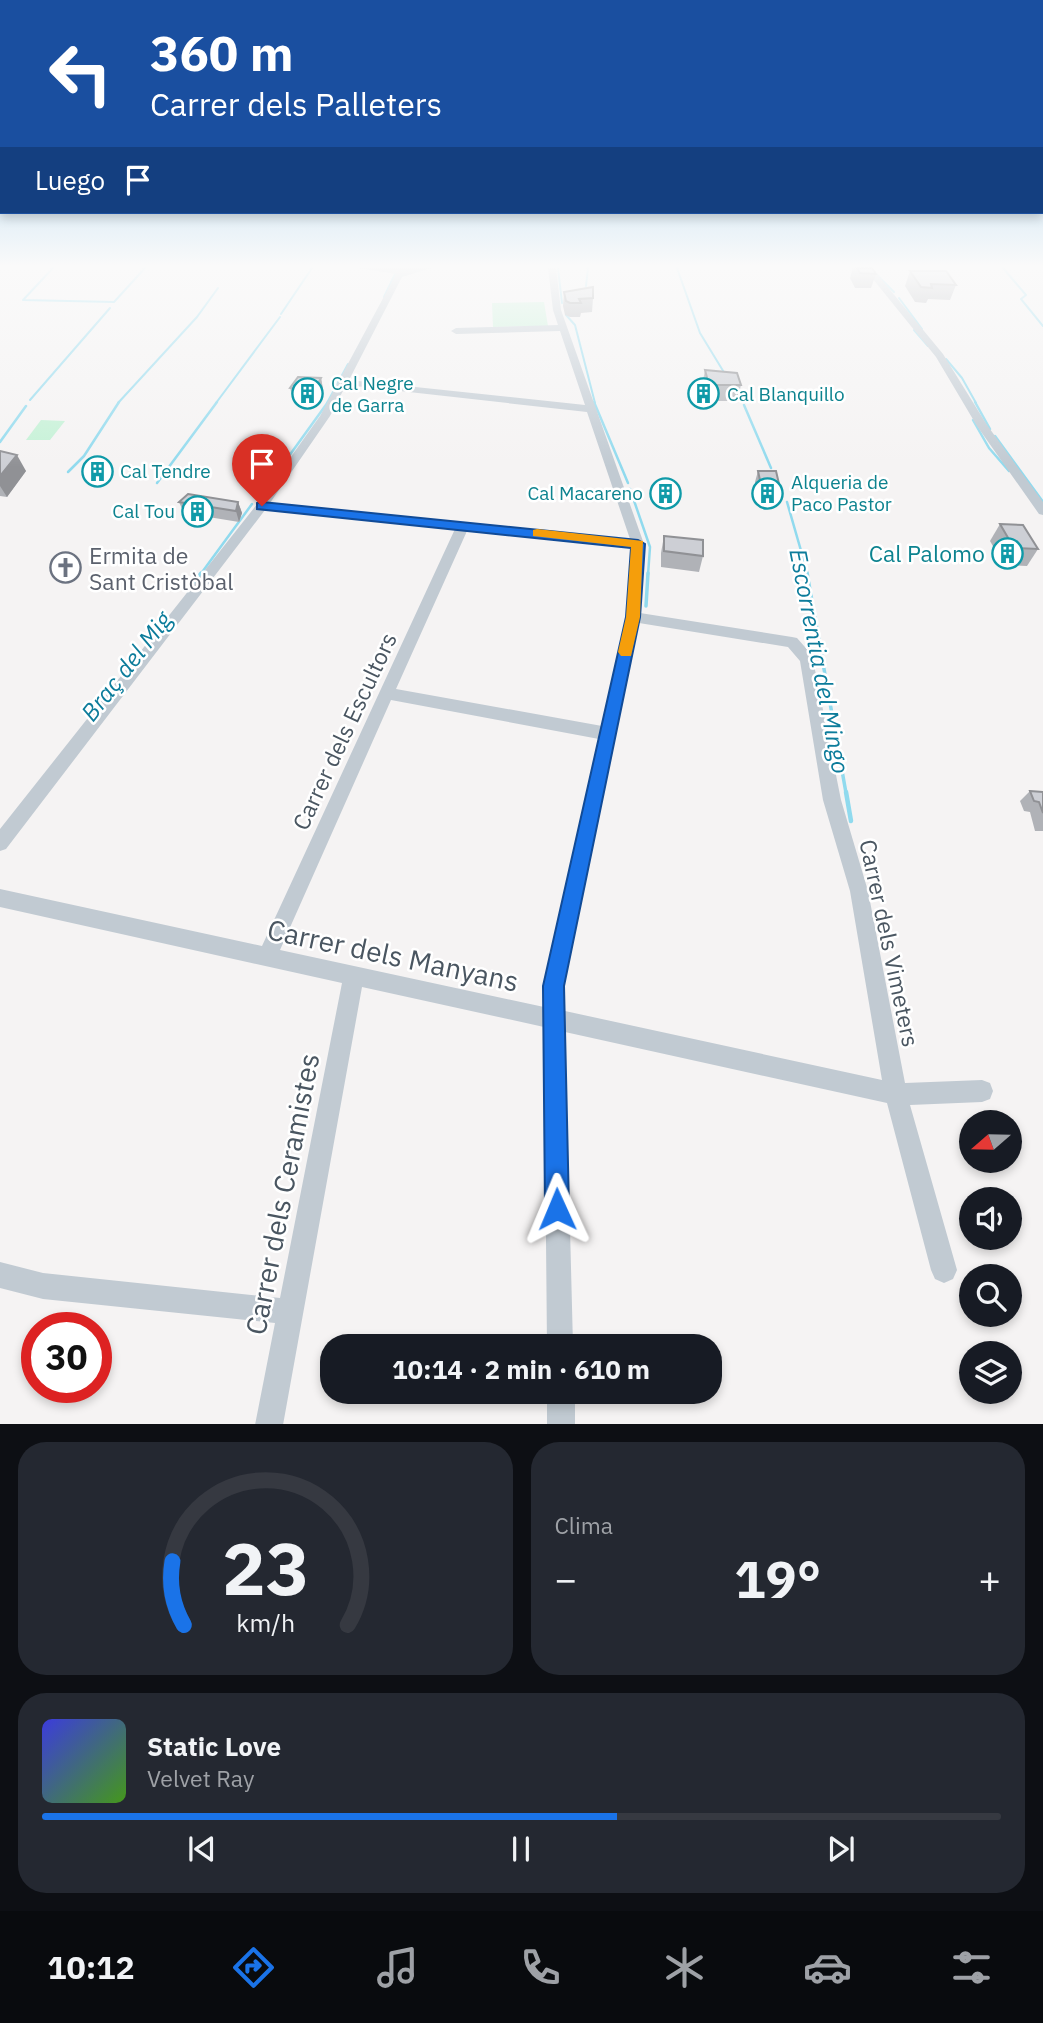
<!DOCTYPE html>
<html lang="es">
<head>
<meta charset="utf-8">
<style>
  :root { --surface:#171b24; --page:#242831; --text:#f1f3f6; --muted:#9ea1a6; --line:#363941; --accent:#1a73e8 }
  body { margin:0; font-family:"IBM Plex Sans",sans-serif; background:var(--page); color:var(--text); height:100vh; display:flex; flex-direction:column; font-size:26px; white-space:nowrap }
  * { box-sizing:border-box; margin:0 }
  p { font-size:23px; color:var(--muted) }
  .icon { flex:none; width:38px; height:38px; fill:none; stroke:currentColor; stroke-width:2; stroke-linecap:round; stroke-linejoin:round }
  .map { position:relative; height:1424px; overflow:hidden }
  .details { display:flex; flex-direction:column; gap:18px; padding:18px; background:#0d0f14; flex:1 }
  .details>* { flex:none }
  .hud { position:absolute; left:0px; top:0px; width:1043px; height:214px; box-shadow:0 4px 10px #0003; background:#1a4fa0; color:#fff; overflow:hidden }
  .needle { width:46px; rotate:250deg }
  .fabs { position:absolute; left:959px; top:1110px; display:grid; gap:14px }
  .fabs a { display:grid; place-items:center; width:63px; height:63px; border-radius:50%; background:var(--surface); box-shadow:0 4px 10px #0003; font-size:35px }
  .speed { position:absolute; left:21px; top:1312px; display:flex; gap:14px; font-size:35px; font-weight:700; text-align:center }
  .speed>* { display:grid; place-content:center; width:91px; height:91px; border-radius:50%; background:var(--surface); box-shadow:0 4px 10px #0003; line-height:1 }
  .speed .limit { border:10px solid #d22; background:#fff; color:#111 }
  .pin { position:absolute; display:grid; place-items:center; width:60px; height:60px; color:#fff; margin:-72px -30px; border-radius:50% 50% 50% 0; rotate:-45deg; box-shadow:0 0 7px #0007 }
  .pin .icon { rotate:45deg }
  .me { position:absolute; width:77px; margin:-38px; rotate:359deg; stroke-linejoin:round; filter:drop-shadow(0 0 5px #0008) }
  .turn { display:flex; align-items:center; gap:24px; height:147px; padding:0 35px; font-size:32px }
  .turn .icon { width:91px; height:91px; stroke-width:2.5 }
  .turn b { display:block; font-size:49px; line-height:60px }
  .then { display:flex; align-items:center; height:66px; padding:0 35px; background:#0003; gap:14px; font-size:26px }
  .big { font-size:52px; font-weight:700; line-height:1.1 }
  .details .tile { flex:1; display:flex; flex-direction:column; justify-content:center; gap:10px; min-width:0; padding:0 24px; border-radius:28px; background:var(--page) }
  .details .dial { align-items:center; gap:0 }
  .dial svg { height:182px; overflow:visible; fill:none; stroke:var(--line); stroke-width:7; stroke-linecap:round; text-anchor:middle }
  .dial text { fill:var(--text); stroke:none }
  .song { display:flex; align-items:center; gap:21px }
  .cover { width:84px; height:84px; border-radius:10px; background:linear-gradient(135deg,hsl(240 70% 55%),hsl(100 70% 35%)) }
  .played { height:7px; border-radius:4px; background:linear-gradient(90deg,var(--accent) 60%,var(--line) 60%) }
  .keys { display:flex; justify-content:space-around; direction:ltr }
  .heat { display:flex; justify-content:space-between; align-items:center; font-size:38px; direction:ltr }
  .details .tiles { flex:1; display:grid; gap:18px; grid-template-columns:1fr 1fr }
  .tile:last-child { grid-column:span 2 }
  .trip { position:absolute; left:320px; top:1334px; width:402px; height:70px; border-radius:28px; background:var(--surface); box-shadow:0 4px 10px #0003; font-weight:700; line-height:70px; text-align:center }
  .menu { display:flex; height:112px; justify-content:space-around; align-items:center; background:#090b0e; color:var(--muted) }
  .menu .icon { width:49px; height:49px }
  .menu .active { color:var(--accent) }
  .menu b { font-size:32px; color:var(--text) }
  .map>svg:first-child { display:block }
  .green { fill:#c3f1d5 }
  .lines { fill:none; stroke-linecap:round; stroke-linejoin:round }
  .stream-far3 { stroke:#90daee; stroke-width:2 }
  .stream-far2 { stroke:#90daee; stroke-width:2.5 }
  .stream-far1 { stroke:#90daee; stroke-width:3.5 }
  .stream { stroke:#90daee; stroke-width:4.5 }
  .minor { fill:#c1cad2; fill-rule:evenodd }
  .wall { fill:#b0b2b7 }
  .shaded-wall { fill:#909195 }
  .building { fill:#cdcfd5; stroke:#909195; stroke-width:2 }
  .route { fill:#1a73e8; stroke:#114b97; stroke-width:2 }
  .slow { fill:#f59e0b }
  .labels { text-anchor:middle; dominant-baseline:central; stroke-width:5; stroke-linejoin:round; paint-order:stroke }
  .far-culture-label { font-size:19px; fill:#0d838f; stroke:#fff; text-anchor:start }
  .culture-label { font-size:23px; fill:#0d838f; stroke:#fff; text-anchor:end }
  .worship-label { font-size:23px; fill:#5b616d; stroke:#fff; text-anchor:start }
  .street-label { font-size:23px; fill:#4a5661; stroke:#fff }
  .water-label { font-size:24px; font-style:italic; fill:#0c7c9b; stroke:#fff }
  .near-street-label { font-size:28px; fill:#4a5661; stroke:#fff }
</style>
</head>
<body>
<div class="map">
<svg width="1043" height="1425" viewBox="0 0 1043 1425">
  <rect width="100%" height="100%" fill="#f5f3f3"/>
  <g class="green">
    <polygon points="544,302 548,326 493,327 492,303"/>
    <polygon points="41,420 65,421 50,440 26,440"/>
  </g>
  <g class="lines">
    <g class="stream-far3">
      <polyline points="53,268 23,300 114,302 145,268"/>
      <polyline points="558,268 562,303"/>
      <polyline points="677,268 700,333 725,374"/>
      <polyline points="1003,268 1026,295 1021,299 1043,326"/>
      <polyline points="878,276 894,292"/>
      <polyline points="586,286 588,268"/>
      <polyline points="384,297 396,272"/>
      <polyline points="899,298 922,329"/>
      <polyline points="281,314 312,268"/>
      <polyline points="566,315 575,325 595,403"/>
      <polyline points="914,330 928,346"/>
      <polyline points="946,359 962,378 976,403"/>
      <polyline points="30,400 110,308"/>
      <polyline points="118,403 197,317 218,288"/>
      <polyline points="216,403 280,317"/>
      <polyline points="327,403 348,364"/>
    </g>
    <g class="stream-far2">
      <polyline points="594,402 628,483"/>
      <polyline points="975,402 990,429"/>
      <polyline points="744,405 771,468"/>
      <polyline points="973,420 989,448 1009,471"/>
      <polyline points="995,436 1043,502"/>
      <polyline points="0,442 26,406"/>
      <polyline points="68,472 84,456 119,402"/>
      <polyline points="157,483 217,402"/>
      <polyline points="630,489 650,547 648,575"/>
      <polyline points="258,499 328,402"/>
      <polyline points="787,502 808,575"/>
      <polyline points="200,575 252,504"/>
    </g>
    <g class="stream-far1">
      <polyline points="807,573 846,793"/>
      <polyline points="188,591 201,573"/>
      <polyline points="646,606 648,573"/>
    </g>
    <polyline class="stream" points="846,792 851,821"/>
    <g class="minor">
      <path d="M 358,268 L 432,268 L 402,277 L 349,380 L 585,405 L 560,331 L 456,334 L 451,331 L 456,328 L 558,325 L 553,310 L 548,268 L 556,268 L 561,310 L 644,544 L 640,613 L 792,637 L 797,638 L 812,655 L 841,800 L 868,891 L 905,1083 L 982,1080 L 990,1083 L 993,1091 L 990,1099 L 982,1102 L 910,1105 L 957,1270 L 953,1279 L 944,1283 L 935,1279 L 931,1270 L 887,1103 L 565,1032 L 573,1346 L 547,1346 L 544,1027 L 362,987 L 283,1425 L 255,1425 L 275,1323 L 43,1299 L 0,1288 L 0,1262 L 43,1273 L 280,1298 L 342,983 L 0,907 L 0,889 L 262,946 L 455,529 L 265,510 L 6,849 L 0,851 L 0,829 L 258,503 L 320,416 L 396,274 ZM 346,385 L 587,412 L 630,539 L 270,503 L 330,416 ZM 467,531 L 631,547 L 626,617 L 602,726 L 396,689 ZM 639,623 L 788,647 L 800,661 L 823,800 L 850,891 L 882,1080 L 565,1011 L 564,986 ZM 391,700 L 599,739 L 544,986 L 544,1007 L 280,950 Z"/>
      <polygon points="864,268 872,268 943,354 987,425 1043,502 1043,515 1039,514 977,426 936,357"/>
      <rect x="547" y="1391" width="28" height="34"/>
    </g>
  </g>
  <g class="wall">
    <polygon points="853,268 872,268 876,274 871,288 855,288 850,278"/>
    <polygon points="910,271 956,285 950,300 928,299 926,303 915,302 905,286"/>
    <polygon points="564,292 593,298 592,312 581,313 580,317 570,317 565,315 563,306"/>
    <polygon points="705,370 741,385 737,401 705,401 702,386"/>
    <polygon points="321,378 323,389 316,400 293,399 290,388"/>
    <polygon points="0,451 26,471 7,497 0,496"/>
    <polygon points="758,471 780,488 777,499 758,496 755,482"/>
    <polygon points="179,502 238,502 242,513 239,522 184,513"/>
    <polygon points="1000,524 1038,549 1027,566 1004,565 990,541"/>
    <polygon points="664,536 703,556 699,572 661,567 661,553"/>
    <polygon points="1030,791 1043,792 1043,831 1035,831 1030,812 1024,811 1020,801"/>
  </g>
  <g class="shaded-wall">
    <polygon points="321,378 323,389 316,400 314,390"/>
    <polygon points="17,455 26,471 7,497 0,486 0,476"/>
    <polygon points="238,502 242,513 239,522 236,511"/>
  </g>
  <g class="building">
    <polygon points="857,268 872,268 876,274 860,273"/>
    <polygon points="910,271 946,271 956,285 931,284 932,288 921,287"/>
    <polygon points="593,287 593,298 579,299 581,303 570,303 566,301 564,292"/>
    <polygon points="705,370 737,373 741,385 709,385"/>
    <polygon points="298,377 321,378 314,390 290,388"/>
    <polygon points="0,451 17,455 0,476"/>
    <polygon points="758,471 776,471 780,488 761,485"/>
    <polygon points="188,494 238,502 236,511 179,502"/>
    <polygon points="1000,524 1023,525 1038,549 1014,548"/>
    <polygon points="664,536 703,540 703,556 664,551"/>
    <polygon points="1030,791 1043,792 1043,813 1039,802 1034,801"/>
  </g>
  <linearGradient id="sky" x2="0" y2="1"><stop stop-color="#85c3ea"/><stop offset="0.57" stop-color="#fafafa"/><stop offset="1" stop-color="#fafafa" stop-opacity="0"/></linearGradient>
  <rect width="1043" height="467" fill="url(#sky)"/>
  <polygon class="route" points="262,502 638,540 645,544 640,617 564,986 569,1209 566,1218 557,1222 548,1218 545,1209 543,986 626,617 631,548 257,509 257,503"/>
  <polygon class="slow" points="537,529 643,541 640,617 631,656 621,656 618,652 626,617 631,547 533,536 533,530"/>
  <defs>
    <symbol id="building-ring" viewBox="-11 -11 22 22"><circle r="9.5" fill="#fff" stroke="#0f9aa8" stroke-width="1.5"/><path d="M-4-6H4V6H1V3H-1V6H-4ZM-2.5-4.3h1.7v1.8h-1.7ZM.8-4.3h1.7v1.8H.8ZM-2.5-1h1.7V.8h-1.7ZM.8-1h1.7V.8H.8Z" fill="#0f9aa8"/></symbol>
    <symbol id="church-ring" viewBox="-11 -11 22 22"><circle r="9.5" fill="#fff" stroke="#6b7280" stroke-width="1.5"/><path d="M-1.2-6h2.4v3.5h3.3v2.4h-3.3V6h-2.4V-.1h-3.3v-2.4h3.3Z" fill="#6b7280"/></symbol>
  </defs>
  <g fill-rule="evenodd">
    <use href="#building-ring" x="290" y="376" width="35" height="35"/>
    <use href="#building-ring" x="686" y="376" width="35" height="35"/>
    <use href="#building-ring" x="80" y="454" width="35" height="35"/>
    <use href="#building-ring" x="648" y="476" width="35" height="35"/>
    <use href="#building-ring" x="750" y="476" width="35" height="35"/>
    <use href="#building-ring" x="180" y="494" width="35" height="35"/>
    <use href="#building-ring" x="990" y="536" width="35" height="35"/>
    <use href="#church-ring" x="48" y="550" width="35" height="35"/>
  </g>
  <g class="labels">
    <g class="far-culture-label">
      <text x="331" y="383">Cal Negre<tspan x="331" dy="22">de Garra</tspan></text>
      <text x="727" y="394">Cal Blanquillo</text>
      <text x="120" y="471">Cal Tendre</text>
      <text x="791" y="482">Alqueria de<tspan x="791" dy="22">Paco Pastor</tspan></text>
      <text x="643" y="493" text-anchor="end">Cal Macareno</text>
      <text x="175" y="511" text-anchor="end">Cal Tou</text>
    </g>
    <g class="culture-label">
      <text x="985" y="553">Cal Palomo</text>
    </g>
    <g class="worship-label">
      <text x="89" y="555">Ermita de<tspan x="89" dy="26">Sant Cristòbal</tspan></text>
    </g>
    <g class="street-label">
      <text transform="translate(344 731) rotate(-65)">Carrer dels Escultors</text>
      <text transform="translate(890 943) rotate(78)">Carrer dels Vimeters</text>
    </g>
    <g class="water-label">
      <text transform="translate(820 661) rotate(79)">Escorrentia del Mingo</text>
      <text transform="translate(126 666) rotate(-52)">Braç del Mig</text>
    </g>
    <g class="near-street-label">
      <text transform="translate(393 955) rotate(12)">Carrer dels Manyans</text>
      <text transform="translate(282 1194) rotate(-79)">Carrer dels Ceramistes</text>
    </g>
  </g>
</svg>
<div class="fabs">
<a><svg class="needle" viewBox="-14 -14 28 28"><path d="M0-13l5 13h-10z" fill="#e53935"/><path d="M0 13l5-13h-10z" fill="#9ea1a6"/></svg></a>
<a><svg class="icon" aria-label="sound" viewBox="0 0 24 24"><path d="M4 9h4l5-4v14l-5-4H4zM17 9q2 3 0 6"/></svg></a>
<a><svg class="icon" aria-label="search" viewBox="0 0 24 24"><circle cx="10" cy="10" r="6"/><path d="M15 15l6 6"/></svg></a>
<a><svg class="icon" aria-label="layers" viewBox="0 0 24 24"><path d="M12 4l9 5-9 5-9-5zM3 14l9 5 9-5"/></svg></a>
</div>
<div class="speed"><div class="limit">30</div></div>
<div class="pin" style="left:262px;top:506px;background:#d93025"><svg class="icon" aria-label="arrive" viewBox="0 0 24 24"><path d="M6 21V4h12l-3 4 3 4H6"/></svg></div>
<svg class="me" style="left:557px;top:1209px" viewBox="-20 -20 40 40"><path d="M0-17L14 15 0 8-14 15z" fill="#1a73e8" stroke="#fff" stroke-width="4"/></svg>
<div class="trip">10:14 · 2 min · 610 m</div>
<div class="hud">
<div class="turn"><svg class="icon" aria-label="left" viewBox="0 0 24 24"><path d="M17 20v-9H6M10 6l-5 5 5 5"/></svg><div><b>360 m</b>Carrer dels Palleters</div></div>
<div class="then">Luego<svg class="icon" aria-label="arrive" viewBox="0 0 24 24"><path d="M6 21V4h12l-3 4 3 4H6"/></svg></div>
</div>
</div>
<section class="details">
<div class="tiles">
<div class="tile dial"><svg viewBox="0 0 100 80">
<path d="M14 69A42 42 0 1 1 86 69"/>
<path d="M14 69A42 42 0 0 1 9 41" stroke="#1a73e8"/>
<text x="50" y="56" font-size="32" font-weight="700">23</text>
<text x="50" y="72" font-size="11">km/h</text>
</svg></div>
<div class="tile"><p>Clima</p>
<div class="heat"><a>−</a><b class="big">19°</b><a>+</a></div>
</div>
<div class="tile">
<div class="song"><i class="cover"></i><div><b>Static Love</b><p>Velvet Ray</p></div></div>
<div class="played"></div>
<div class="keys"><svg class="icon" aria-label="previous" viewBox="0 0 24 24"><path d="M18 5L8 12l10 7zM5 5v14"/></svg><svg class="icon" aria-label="pause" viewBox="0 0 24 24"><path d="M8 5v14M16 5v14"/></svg><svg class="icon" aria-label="next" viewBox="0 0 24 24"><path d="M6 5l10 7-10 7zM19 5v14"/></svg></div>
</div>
</div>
</section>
<nav class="menu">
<b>10:12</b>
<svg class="icon active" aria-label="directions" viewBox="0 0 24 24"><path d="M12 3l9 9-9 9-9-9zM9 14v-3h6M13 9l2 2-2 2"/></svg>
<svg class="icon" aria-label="music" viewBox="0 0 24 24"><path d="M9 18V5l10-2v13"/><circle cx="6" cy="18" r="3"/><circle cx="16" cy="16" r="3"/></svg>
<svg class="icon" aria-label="phone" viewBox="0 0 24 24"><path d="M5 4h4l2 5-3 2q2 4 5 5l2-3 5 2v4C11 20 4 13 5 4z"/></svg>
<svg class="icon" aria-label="climate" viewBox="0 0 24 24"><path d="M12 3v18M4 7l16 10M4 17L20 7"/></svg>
<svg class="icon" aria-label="car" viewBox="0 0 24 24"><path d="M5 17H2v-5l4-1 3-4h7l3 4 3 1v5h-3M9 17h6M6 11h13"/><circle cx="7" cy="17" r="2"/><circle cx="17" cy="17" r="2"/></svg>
<svg class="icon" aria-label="filters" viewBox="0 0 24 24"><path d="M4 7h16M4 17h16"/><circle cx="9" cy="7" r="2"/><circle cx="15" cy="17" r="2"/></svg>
</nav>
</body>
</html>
